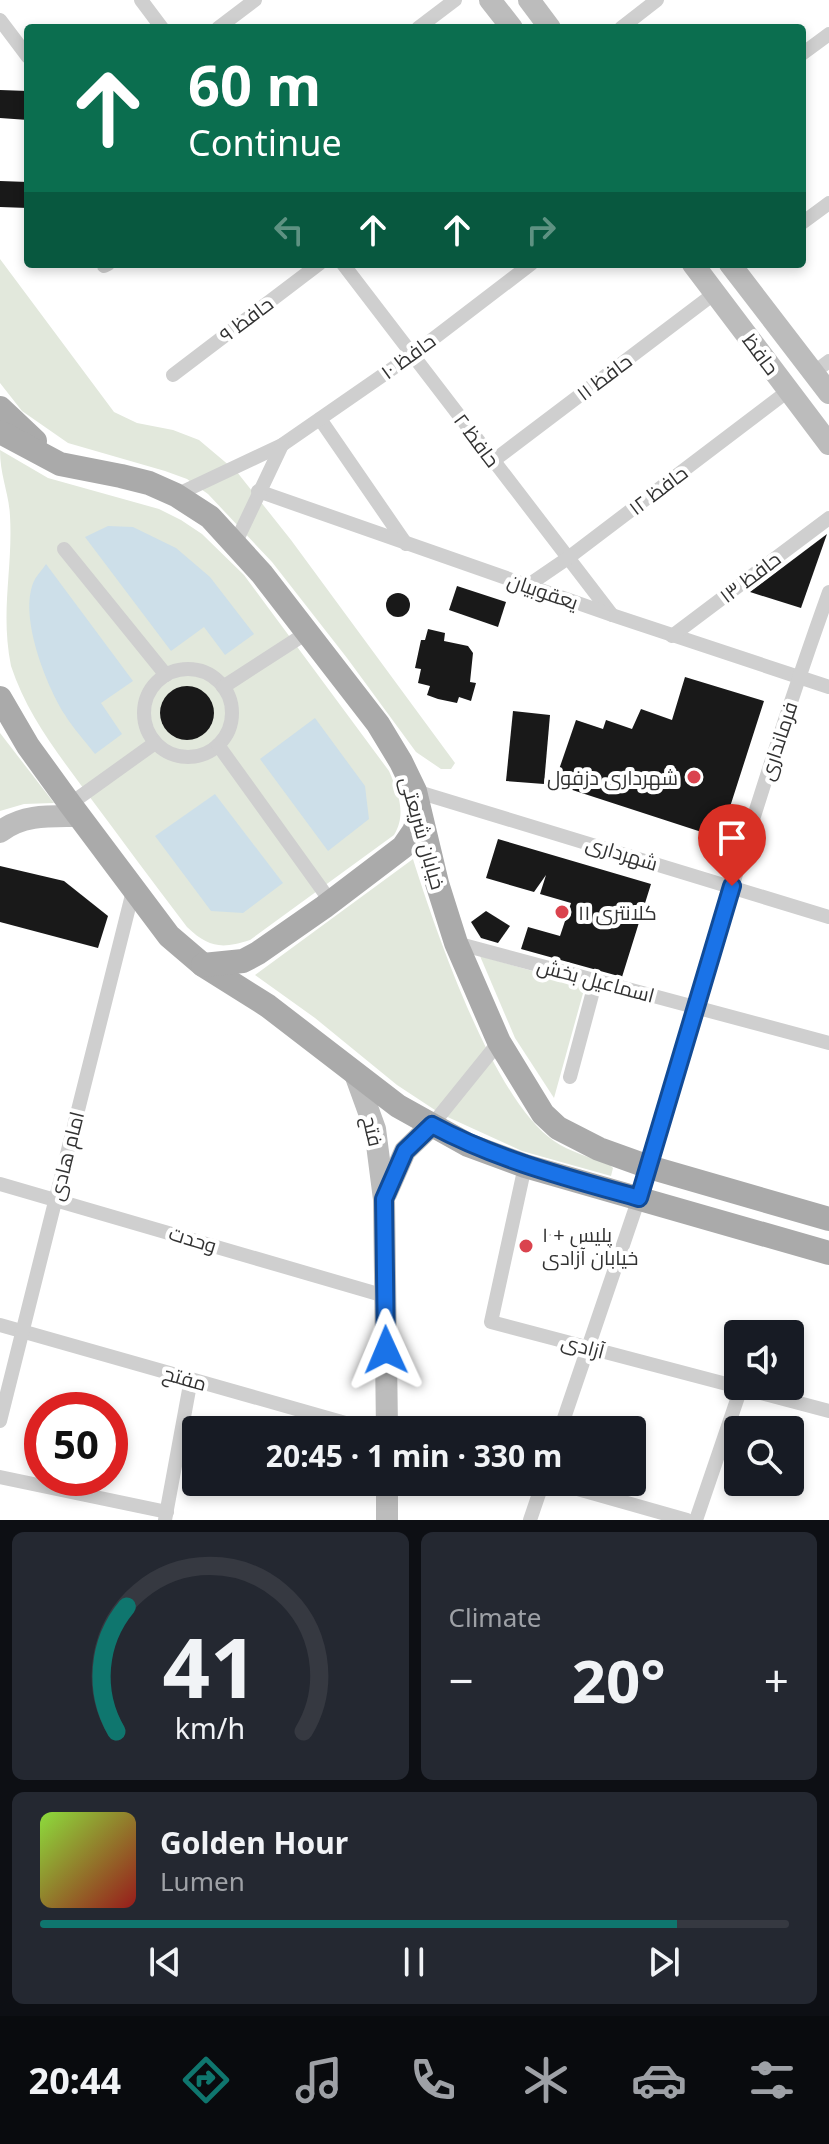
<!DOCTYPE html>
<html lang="en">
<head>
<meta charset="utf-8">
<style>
  :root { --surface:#171b24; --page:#242831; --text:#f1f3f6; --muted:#9ea1a6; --line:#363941; --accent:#0f766e }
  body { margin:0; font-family:"Noto Sans",Cairo,sans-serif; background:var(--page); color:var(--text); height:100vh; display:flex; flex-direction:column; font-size:30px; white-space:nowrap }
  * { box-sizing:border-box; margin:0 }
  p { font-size:26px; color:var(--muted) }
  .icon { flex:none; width:44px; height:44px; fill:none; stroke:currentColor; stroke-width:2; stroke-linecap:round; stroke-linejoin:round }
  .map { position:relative; height:1520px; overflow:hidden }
  .sheet { display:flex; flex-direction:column; gap:12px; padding:12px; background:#0d0f14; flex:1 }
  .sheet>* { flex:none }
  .top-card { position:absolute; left:24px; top:24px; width:782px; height:244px; border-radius:8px; box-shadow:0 4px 12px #0003; background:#0b6e4f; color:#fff; overflow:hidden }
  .buttons { position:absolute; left:724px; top:1320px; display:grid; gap:16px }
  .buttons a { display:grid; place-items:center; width:80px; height:80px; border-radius:8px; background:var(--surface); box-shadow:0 4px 12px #0003; font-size:40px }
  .speed { position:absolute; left:24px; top:1392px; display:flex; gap:16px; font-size:40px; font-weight:700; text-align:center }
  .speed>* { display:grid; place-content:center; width:104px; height:104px; border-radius:50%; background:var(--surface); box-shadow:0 4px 12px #0003; line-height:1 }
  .speed .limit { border:12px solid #d22; background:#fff; color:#111 }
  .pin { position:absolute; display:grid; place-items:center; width:68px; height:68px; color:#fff; margin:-82px -34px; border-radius:50% 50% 50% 0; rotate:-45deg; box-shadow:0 0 8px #0007 }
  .pin .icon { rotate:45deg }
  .me { position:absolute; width:88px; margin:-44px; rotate:359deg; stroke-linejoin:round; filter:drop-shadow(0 0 6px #0008) }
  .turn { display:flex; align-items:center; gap:28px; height:168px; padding:0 32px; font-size:36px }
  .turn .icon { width:104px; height:104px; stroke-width:2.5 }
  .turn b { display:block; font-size:56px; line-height:68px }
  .lanes { display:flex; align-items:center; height:76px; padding:0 32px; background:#0003; justify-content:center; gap:40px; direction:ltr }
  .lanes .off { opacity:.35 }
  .big { font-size:60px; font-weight:700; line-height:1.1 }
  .sheet .card { flex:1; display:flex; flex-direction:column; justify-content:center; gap:12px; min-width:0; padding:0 28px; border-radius:12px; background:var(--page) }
  .sheet .dial { align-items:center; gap:0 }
  .dial svg { height:208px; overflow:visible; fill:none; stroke:var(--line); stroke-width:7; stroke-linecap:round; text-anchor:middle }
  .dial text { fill:var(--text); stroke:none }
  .song { display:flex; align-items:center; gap:24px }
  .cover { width:96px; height:96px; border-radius:12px; background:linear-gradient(135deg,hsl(90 70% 55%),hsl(0 70% 35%)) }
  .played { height:8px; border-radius:4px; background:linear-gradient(90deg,var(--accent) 85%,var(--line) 85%) }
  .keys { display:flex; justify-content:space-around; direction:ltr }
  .heat { display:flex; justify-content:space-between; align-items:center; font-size:44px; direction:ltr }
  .sheet .tiles { flex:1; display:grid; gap:12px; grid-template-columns:1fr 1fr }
  .card:last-child { grid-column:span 2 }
  .trip { position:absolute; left:182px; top:1416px; width:464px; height:80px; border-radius:8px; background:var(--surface); box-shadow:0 4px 12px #0003; font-weight:700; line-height:80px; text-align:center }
  .dock { display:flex; height:128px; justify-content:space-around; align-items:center; background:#090b0e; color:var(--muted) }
  .dock .icon { width:56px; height:56px }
  .dock .current { color:var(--accent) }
  .dock b { font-size:36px; color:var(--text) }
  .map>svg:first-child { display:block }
  .green { fill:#e2e8dc }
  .water { fill:#cddfe9 }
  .building { fill:#191919 }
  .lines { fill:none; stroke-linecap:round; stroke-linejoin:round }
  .street { stroke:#cfcfcf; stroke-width:14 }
  .secondary { stroke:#bcbcbc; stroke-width:22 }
  .primary { stroke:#aaa; stroke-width:24 }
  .route-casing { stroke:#114b97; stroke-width:20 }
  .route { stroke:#1a73e8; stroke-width:14 }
  .poi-dot { fill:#da434e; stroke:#fff; stroke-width:3 }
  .labels { text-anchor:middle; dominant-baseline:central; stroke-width:8; stroke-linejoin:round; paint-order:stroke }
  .street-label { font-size:20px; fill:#323232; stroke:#fff }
  .poi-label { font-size:20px; fill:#323232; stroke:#fff; text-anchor:start }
</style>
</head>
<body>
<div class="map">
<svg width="829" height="1520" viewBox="0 0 829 1520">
  <rect width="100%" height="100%" fill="#fff"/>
  <g class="green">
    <polygon points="0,259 114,412 137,423 173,430 199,440 237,472 291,540 455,763 451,769 441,769 416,752 347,658 272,562 208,494 187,479 165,471 68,443 22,411 0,383"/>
    <path d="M 0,450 L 48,478 L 159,509 L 181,520 L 202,534 L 244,575 L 389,771 C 398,792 407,814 394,835 L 250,940 C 222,949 209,948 187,927 C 154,884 122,840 89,796 C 59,755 27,715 11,666 C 0,611 13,569 10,516 C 9,493 0,476 0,450 Z"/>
    <polygon points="0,733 54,803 24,804 0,811"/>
    <path d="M 413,859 C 435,929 493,1100 554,1141 C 570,1152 592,1158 610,1165 L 613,1168 L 611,1176 L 522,1151 L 441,1114 L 397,1085 L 315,1018 L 255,975 Z"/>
    <polygon points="480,956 585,986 554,1098 515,1038"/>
  </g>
  <g class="water">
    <polygon points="108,526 133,527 176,548 210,577 254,634 225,655 204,627 171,651 85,537"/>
    <path d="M 46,564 L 133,681 L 101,703 L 122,734 L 95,754 C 85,741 73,728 65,715 C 46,685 17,613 35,579 C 38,574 43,569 46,564 Z"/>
    <polygon points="315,718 365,786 369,819 328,851 260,759"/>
    <polygon points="215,794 283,883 243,913 211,911 155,836"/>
  </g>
  <g class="building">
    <polygon points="0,90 28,91 28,120 0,118"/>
    <polygon points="0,181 28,182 28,208 0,207"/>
    <polygon points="827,534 801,608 750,592"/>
    <polygon points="457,586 506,602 498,627 449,610"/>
    <circle cx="398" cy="605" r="12"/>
    <polygon points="428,629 445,633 444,641 468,646 473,653 470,682 476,683 471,701 459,697 457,703 438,699 427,695 430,686 418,683 421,669 415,668 421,640 425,640"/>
    <polygon points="685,677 764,701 720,838 554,784 576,720 603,729 606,720 632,729 641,709 672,720"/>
    <circle cx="187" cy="713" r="27"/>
    <polygon points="513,711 550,715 544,784 506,781"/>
    <polygon points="498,839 651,884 622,977 521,949 528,927 560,936 571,903 540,894 546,875 534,892 486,878"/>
    <polygon points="0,866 64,881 108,916 98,948 0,922"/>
    <polygon points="486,911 510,926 498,943 481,938 471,922"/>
  </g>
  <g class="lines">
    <g class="street">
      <polyline points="141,0 162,28"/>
      <polyline points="0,20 28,57"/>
      <polyline points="218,28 255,0"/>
      <polyline points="418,28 455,0"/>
      <polyline points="621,28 657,0"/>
      <polyline points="802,54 829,34"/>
      <polyline points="802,223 829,203"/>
      <polyline points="343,264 612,615"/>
      <polyline points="104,266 108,264"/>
      <polyline points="813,373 829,361"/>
      <polyline points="173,375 319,264"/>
      <polyline points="320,419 406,544"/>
      <polyline points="493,461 715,293"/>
      <polyline points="258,491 612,615 829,687"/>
      <polyline points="176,495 282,445 412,355 531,264"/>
      <polyline points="235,544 282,445"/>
      <polyline points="64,549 166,675"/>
      <polyline points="527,586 568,558 788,391"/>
      <polyline points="672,636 829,518"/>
      <circle cx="188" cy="713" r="44"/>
      <polyline points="223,687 308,632"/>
      <polyline points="218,745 331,902"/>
      <polyline points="415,791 829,917"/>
      <polyline points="70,804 155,743"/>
      <polyline points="456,943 829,1043"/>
      <polyline points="570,1077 596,980"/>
      <polyline points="432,1125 499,1042"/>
      <polyline points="525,1166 491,1322 829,1411"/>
      <path d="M 649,1167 C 706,974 761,781 829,592"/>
      <polyline points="0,1184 385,1296"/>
      <polyline points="0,1325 370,1430"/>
      <polyline points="0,1421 133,891"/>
      <polyline points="560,1430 639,1198"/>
      <polyline points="0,1477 167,1512"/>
      <polyline points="553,1482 687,1520"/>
      <polyline points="165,1520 191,1379"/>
      <polyline points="530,1520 543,1482"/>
      <polyline points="696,1520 741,1388"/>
    </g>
    <g class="secondary">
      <polyline points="490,0 512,28"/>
      <polyline points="529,0 550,28"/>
      <polyline points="693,264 829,444"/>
      <polyline points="730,264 829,393"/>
      <path d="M 0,832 C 22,814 51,816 78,816"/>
      <polyline points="355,1074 375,1129 384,1199 387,1430"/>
      <polyline points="386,1194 405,1151 432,1125"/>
      <polyline points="387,1482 387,1520"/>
    </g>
    <g class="primary">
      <polyline points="0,408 35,441"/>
      <polyline points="0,432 60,464 121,476 149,483 176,495 210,517 262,574 378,724 401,762 415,791 437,883 456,943 499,1042 543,1114 558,1128 599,1149 649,1167 829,1219"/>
      <polyline points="0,698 28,746 70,804 169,936 203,965 268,1006 398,1106 468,1145 525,1166 829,1253"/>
      <polyline points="203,965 243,961 258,953 324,907 403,847 414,831 420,814"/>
    </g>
  </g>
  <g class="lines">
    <defs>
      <path id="route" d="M 386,1350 L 384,1199 L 405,1151 L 432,1125 C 497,1160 568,1178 639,1198 L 732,886"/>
    </defs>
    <use href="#route" class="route-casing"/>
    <use href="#route" class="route"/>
  </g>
  <g class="poi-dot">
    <circle cx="694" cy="777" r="8"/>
    <circle cx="562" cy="912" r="8"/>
    <circle cx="526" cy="1246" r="8"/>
  </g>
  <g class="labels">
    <g class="street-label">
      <text transform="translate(246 319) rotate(-37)">حافظ ۹</text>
      <text transform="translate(761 354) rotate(53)">حافظ</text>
      <text transform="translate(408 356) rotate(-36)">حافظ ۱۰</text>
      <text transform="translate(604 377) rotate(-37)">حافظ ۱۱</text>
      <text transform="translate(477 440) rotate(53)">حافظ ۲</text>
      <text transform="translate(658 490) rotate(-37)">حافظ ۱۲</text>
      <text transform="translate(750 577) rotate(-37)">حافظ ۱۳</text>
      <text transform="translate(543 591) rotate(19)">یعقوبیان</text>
      <text transform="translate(778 741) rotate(-72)">فرمانداری</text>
      <text transform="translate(423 833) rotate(74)">خیابان شریعتی</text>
      <text transform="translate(622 853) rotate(17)">شهرداری</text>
      <text transform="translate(596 980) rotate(15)">اسماعیل بخش</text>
      <text transform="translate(373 1131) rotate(77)">فتح</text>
      <text transform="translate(66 1156) rotate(-76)">امام هادی</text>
      <text transform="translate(193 1239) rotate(17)">وحدت</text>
      <text transform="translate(583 1346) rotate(15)">آزادی</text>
      <text transform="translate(185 1378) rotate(16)">مفتح</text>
    </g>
    <g class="poi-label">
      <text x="678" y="777" text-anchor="end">شهرداری دزفول</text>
      <text x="578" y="912">کلانتری ۱۱</text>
      <text x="542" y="1234">پلیس +۱۰<tspan x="542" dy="23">خیابان آزادی</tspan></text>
    </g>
  </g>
</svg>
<div class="buttons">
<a><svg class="icon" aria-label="sound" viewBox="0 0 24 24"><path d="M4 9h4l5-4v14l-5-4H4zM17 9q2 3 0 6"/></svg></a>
<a><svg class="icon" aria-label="search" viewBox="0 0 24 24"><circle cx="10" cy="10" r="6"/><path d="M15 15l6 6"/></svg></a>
</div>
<div class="speed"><div class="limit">50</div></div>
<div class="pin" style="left:732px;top:886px;background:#d93025"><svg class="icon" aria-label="arrive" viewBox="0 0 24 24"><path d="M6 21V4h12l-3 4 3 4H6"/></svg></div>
<svg class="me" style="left:386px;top:1350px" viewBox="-20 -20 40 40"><path d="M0-17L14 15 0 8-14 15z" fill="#1a73e8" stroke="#fff" stroke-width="4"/></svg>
<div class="trip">20:45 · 1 min · 330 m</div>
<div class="top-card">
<div class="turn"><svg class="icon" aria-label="ahead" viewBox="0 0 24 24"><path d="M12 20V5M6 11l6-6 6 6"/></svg><div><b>60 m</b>Continue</div></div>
<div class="lanes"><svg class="icon off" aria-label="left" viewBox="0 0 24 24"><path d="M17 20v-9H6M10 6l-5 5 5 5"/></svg><svg class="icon" aria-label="ahead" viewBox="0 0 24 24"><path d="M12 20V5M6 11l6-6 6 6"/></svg><svg class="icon" aria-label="ahead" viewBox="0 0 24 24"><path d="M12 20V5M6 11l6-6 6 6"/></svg><svg class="icon off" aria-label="right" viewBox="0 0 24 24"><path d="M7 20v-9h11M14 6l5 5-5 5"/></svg></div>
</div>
</div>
<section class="sheet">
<div class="tiles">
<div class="card dial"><svg viewBox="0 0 100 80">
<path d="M14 69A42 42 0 1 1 86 69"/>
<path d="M14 69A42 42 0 0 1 18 21" stroke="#0f766e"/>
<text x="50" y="56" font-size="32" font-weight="700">41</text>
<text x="50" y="72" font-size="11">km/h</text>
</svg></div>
<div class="card"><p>Climate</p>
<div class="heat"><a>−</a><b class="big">20°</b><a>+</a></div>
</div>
<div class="card">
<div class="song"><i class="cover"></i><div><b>Golden Hour</b><p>Lumen</p></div></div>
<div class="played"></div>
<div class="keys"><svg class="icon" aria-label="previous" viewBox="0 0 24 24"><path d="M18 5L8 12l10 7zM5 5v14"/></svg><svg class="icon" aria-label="pause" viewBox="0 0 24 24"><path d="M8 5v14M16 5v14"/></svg><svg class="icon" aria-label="next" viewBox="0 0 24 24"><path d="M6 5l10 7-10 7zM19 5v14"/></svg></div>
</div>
</div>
</section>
<nav class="dock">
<b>20:44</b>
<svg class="icon current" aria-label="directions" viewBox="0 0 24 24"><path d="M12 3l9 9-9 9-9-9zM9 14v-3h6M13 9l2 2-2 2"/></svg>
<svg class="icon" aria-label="music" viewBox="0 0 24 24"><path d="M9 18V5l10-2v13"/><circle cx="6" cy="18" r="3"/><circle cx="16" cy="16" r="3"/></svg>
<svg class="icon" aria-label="phone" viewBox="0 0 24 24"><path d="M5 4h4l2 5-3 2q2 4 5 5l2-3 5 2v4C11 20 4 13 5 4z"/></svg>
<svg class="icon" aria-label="climate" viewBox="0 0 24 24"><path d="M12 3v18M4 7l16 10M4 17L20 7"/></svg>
<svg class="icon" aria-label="car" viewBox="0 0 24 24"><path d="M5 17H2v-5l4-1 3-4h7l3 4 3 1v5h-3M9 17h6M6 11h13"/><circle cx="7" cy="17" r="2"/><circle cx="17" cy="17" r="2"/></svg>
<svg class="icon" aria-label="filters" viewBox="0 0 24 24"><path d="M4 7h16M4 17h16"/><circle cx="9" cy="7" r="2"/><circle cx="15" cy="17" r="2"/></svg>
</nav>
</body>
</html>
